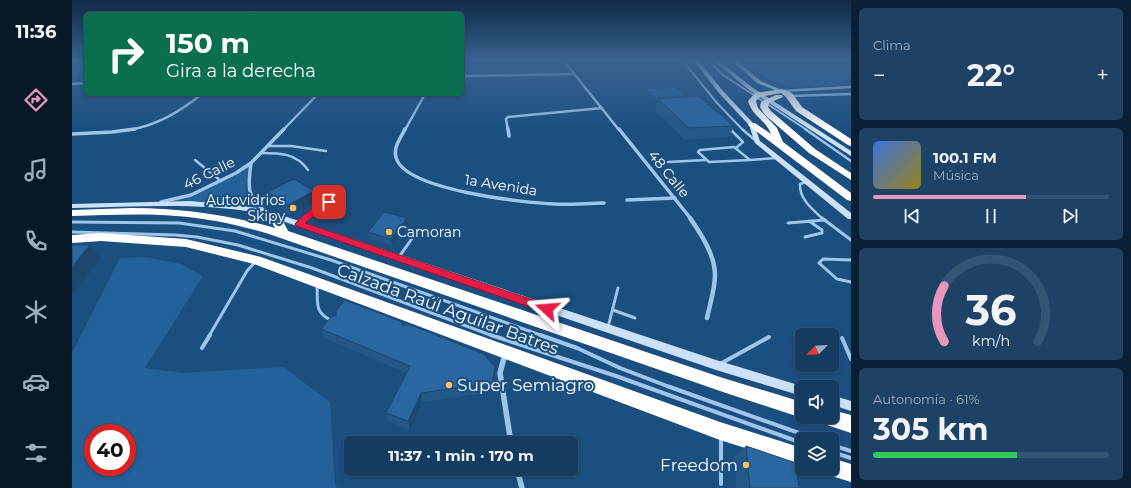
<!DOCTYPE html>
<html lang="es">
<head>
<meta charset="utf-8">
<style>
  :root { --surface:#143b60; --page:#1d4266; --text:#f1f3f6; --muted:#9dadbd; --line:#335575; --accent:#e797bd }
  body { margin:0; font-family:Montserrat,sans-serif; background:var(--page); color:var(--text); height:100vh; display:flex; flex-direction:column; font-size:15px; white-space:nowrap }
  * { box-sizing:border-box; margin:0 }
  p { font-size:13px; color:var(--muted) }
  .icon { flex:none; width:22px; height:22px; fill:none; stroke:currentColor; stroke-width:2; stroke-linecap:round; stroke-linejoin:round }
  .map { position:relative; flex:1; overflow:hidden }
  .side { display:flex; flex-direction:column; gap:8px; padding:8px; background:#0b2035; width:280px }
  .side>* { flex:none }
  .banner { position:absolute; left:12px; top:12px; width:380px; height:84px; border-radius:6px; box-shadow:0 2px 6px #0003,0 0 0 1px var(--line); background:#0b6e4f; color:#fff; overflow:hidden }
  .needle { width:26px; rotate:245deg }
  .buttons { position:absolute; left:723px; top:328px; display:grid; gap:8px }
  .buttons a { display:grid; place-items:center; width:44px; height:44px; border-radius:6px; background:var(--surface); box-shadow:0 2px 6px #0003,0 0 0 1px var(--line); font-size:20px }
  .speed { position:absolute; left:12px; top:424px; display:flex; gap:8px; font-size:20px; font-weight:700; text-align:center }
  .speed>* { display:grid; place-content:center; width:52px; height:52px; border-radius:50%; background:var(--surface); box-shadow:0 2px 6px #0003,0 0 0 1px var(--line); line-height:1 }
  .speed .limit { border:6px solid #d22; background:#fff; color:#111 }
  .pin { position:absolute; display:grid; place-items:center; width:34px; height:34px; color:#fff; margin:-17px; border-radius:8px; box-shadow:0 2px 6px #0006 }
  .me { position:absolute; width:44px; margin:-22px; rotate:289deg; stroke-linejoin:round; filter:drop-shadow(0 0 3px #0008) }
  .turn { display:flex; align-items:center; gap:14px; height:84px; padding:0 16px; font-size:18px }
  .turn .icon { width:52px; height:52px; stroke-width:2.5 }
  .turn b { display:block; font-size:28px; line-height:34px }
  .big { font-size:30px; font-weight:700; line-height:1.1 }
  .side .tile { flex:1; display:flex; flex-direction:column; justify-content:center; gap:6px; min-width:0; padding:0 14px; border-radius:6px; background:var(--page) }
  .side .dial { align-items:center; gap:0 }
  .dial svg { height:104px; overflow:visible; fill:none; stroke:var(--line); stroke-width:7; stroke-linecap:round; text-anchor:middle }
  .dial text { fill:var(--text); stroke:none }
  .song { display:flex; align-items:center; gap:12px }
  .cover { width:48px; height:48px; border-radius:6px; background:linear-gradient(135deg,hsl(220 70% 55%),hsl(50 70% 35%)) }
  .played { height:4px; border-radius:2px; background:linear-gradient(90deg,var(--accent) 65%,var(--line) 65%) }
  .keys { display:flex; justify-content:space-around; direction:ltr }
  .heat { display:flex; justify-content:space-between; align-items:center; font-size:22px; direction:ltr }
  .charge { height:6px; border-radius:3px; background:linear-gradient(90deg,#34c759 61%,var(--line) 0) }
  .trip { position:absolute; left:272px; top:436px; width:234px; height:40px; border-radius:6px; background:var(--surface); box-shadow:0 2px 6px #0003,0 0 0 1px var(--line); font-weight:700; line-height:40px; text-align:center }
  main { display:flex; flex:1; min-height:0 }
  .menu { display:flex; flex-direction:column; width:72px; justify-content:space-around; align-items:center; background:#081826; color:var(--muted) }
  .menu .icon { width:28px; height:28px }
  .menu .selected { color:var(--accent) }
  .menu b { font-size:18px; color:var(--text) }
  .map>svg:first-child { display:block }
  .green { fill:#246199; fill-rule:evenodd }
  .lines { fill:none; stroke-linecap:round; stroke-linejoin:round }
  .lane-far3 { stroke:#9ec6ea; stroke-width:2 }
  .lane-far2 { stroke:#9ec6ea; stroke-width:2.5 }
  .lane-far1 { stroke:#9ec6ea; stroke-width:3 }
  .lane { stroke:#9ec6ea; stroke-width:4 }
  .street-far3 { stroke:#9ec6ea; stroke-width:2.5 }
  .street-far2 { stroke:#9ec6ea; stroke-width:3.5 }
  .street-far1 { stroke:#9ec6ea; stroke-width:4.5 }
  .street { stroke:#9ec6ea; stroke-width:5.5 }
  .secondary { fill:#cae1f7; fill-rule:evenodd }
  .highway { fill:#fff; fill-rule:evenodd }
  .wall { fill:#245889 }
  .shaded-wall { fill:#1d476f }
  .building { fill:#2a669f; stroke:#1d476f }
  .route { fill:#e11d48; stroke:#92132f }
  .poi-dot { fill:#fbc15b; stroke:#1b4f80; stroke-width:1.5 }
  .labels { text-anchor:middle; dominant-baseline:central; stroke-width:4; stroke-linejoin:round; paint-order:stroke }
  .street-label { font-size:14px; fill:#fff; stroke:#1b4f80 }
  .poi-label { font-size:14px; fill:#fff; stroke:#1b4f80; text-anchor:end }
  .near-street-label { font-size:17px; fill:#fff; stroke:#1b4f80 }
  .near-poi-label { font-size:17px; fill:#fff; stroke:#1b4f80; text-anchor:start }
</style>
</head>
<body>
<main>
<nav class="menu">
<b>11:36</b>
<svg class="icon selected" aria-label="directions" viewBox="0 0 24 24"><path d="M12 3l9 9-9 9-9-9zM9 14v-3h6M13 9l2 2-2 2"/></svg>
<svg class="icon" aria-label="music" viewBox="0 0 24 24"><path d="M9 18V5l10-2v13"/><circle cx="6" cy="18" r="3"/><circle cx="16" cy="16" r="3"/></svg>
<svg class="icon" aria-label="phone" viewBox="0 0 24 24"><path d="M5 4h4l2 5-3 2q2 4 5 5l2-3 5 2v4C11 20 4 13 5 4z"/></svg>
<svg class="icon" aria-label="climate" viewBox="0 0 24 24"><path d="M12 3v18M4 7l16 10M4 17L20 7"/></svg>
<svg class="icon" aria-label="car" viewBox="0 0 24 24"><path d="M5 17H2v-5l4-1 3-4h7l3 4 3 1v5h-3M9 17h6M6 11h13"/><circle cx="7" cy="17" r="2"/><circle cx="17" cy="17" r="2"/></svg>
<svg class="icon" aria-label="filters" viewBox="0 0 24 24"><path d="M4 7h16M4 17h16"/><circle cx="9" cy="7" r="2"/><circle cx="15" cy="17" r="2"/></svg>
</nav>
<div class="map">
<svg width="779" height="488" viewBox="0 0 779 488">
  <rect width="100%" height="100%" fill="#1b4f80"/>
  <g class="green">
    <polygon points="674,61 779,61 779,77 766,85 716,86 697,80"/>
    <polygon points="603,88 612,95 582,97 574,89"/>
    <path d="M 179,163 L 174,191 L 188,211 L 147,203 L 79,204 C 106,201 124,195 149,182 C 163,175 167,175 179,163 Z"/>
    <path d="M 73,257 L 109,264 L 131,276 L 73,368 L 111,373 L 211,367 L 258,402 L 263,484 L 265,488 L 0,488 L 0,353 L 48,258 ZM 21,433 L 55,433 L 55,467 L 21,467 Z"/>
  </g>
  <g class="lines">
    <g class="lane-far3">
      <polyline points="611,61 645,103 671,130"/>
      <polyline points="637,61 651,75 735,130"/>
    </g>
    <g class="lane-far2">
      <polyline points="658,129 671,142 664,148"/>
      <polyline points="670,129 684,141"/>
      <polyline points="733,129 779,161"/>
      <polyline points="196,146 219,146 254,151"/>
      <polygon points="662,147 678,160 637,162 626,152 628,150"/>
      <path d="M 189,153 C 208,153 224,153 236,170"/>
      <polyline points="123,160 149,181"/>
      <polyline points="678,160 705,158"/>
      <polyline points="596,162 633,160"/>
      <path d="M 735,182 L 728,184 C 727,199 741,210 751,219"/>
      <polyline points="233,219 257,202"/>
    </g>
    <g class="lane-far1">
      <polyline points="750,218 779,240"/>
      <polyline points="0,222 107,223 163,231 259,260 471,336"/>
      <polyline points="716,223 753,220"/>
      <polyline points="227,224 234,218"/>
      <polyline points="0,232 103,235 125,237 166,245 240,268 421,336"/>
      <polyline points="733,237 750,233 750,230 737,221"/>
      <polyline points="327,257 341,237"/>
      <polyline points="779,260 751,259 747,263 765,279 779,282"/>
      <path d="M 245,286 C 246,304 242,313 261,321"/>
      <polyline points="541,310 563,318"/>
      <polyline points="536,327 546,288"/>
      <polyline points="137,336 175,271 184,261"/>
    </g>
    <g class="lane">
      <polyline points="419,335 544,376 730,443"/>
      <polyline points="468,335 505,348 548,368 595,386 744,439"/>
      <polyline points="770,338 779,359"/>
      <polyline points="130,348 138,335"/>
      <polyline points="648,364 697,337"/>
      <polyline points="649,436 649,484"/>
      <polyline points="760,445 779,451"/>
      <polyline points="760,452 779,458"/>
    </g>
    <g class="street-far3">
      <polyline points="492,61 547,130"/>
      <polyline points="390,76 502,74"/>
      <polyline points="0,84 14,83"/>
      <polyline points="710,91 779,87"/>
      <polyline points="718,96 779,94"/>
      <path d="M 57,130 C 86,125 107,112 130,94"/>
      <polyline points="211,130 246,94"/>
      <polyline points="333,130 353,94"/>
      <polyline points="436,130 434,119 436,117 530,108"/>
    </g>
    <g class="street-far2">
      <path d="M 333,129 C 329,138 321,147 324,157 C 331,190 453,203 483,204 C 499,205 516,203 532,203"/>
      <polyline points="436,129 437,136"/>
      <polyline points="547,129 619,219"/>
      <polyline points="0,134 40,132 63,129"/>
      <path d="M 179,163 C 176,187 174,196 194,212"/>
      <polyline points="555,200 603,198"/>
      <polyline points="89,202 119,195 164,173 179,163 212,129"/>
    </g>
    <path class="street-far1" d="M 618,218 C 629,234 643,255 643,275 C 643,289 638,304 635,318"/>
    <g class="street">
      <polyline points="433,354 428,373 439,443"/>
      <polyline points="445,469 450,488"/>
    </g>
    <g class="secondary">
      <polygon points="622,61 627,61 651,91 682,124 688,141 779,213 779,219 776,219 683,143 677,125 647,93"/>
      <polygon points="642,61 647,61 681,88 779,151 779,156 677,90"/>
      <polygon points="660,61 665,61 689,81 712,91 708,92 685,83"/>
      <path d="M 118,201 L 165,205 L 191,209 L 644,360 L 733,387 L 730,387 L 730,396 L 644,370 L 187,213 C 125,202 63,207 0,208 L 0,204 Z"/>
      <polygon points="760,395 779,401 779,411 760,405"/>
    </g>
    <g class="highway">
      <path d="M 710,89 L 720,93 L 730,107 L 779,139 L 779,146 L 776,145 L 724,111 L 714,97 L 709,93 L 688,97 L 684,101 L 686,108 L 705,128 L 711,142 L 779,193 L 779,201 L 775,200 L 676,125 L 677,123 L 683,123 L 699,134 C 694,120 680,116 676,101 L 683,93 Z"/>
      <polygon points="704,95 710,95 711,97 697,103 696,107 699,111 743,149 779,173 779,180 737,153 693,115 688,107 689,102"/>
      <path d="M 60,208 C 109,208 156,215 203,228 L 197,216 L 199,213 L 207,213 L 216,231 L 651,378 L 730,402 L 730,417 L 733,417 L 730,418 L 651,392 L 197,234 C 166,225 135,218 104,216 C 69,213 35,215 0,216 L 0,210 Z"/>
      <polygon points="29,233 114,239 189,257 648,422 730,448 730,466 648,440 182,264 114,247 29,241 0,243 0,235"/>
      <polygon points="760,410 779,415 779,433 749,423 746,417 760,417"/>
      <polygon points="760,458 779,464 779,482 753,474 752,469 760,469"/>
    </g>
  </g>
  <g class="wall">
    <polygon points="586,99 662,126 657,137 613,140 582,110"/>
    <polygon points="242,191 245,201 219,215 200,201 196,192"/>
    <polygon points="336,225 320,245 297,239 296,232"/>
    <polygon points="331,326 422,376 419,392 350,402 338,430 316,421 314,413 334,373 252,338 249,329"/>
    <polygon points="674,446 727,488 664,488 662,457"/>
  </g>
  <g class="shaded-wall">
    <polygon points="242,191 245,201 219,215 216,205"/>
    <polygon points="335,218 336,225 320,245 319,239"/>
    <polygon points="18,245 29,258 0,295 0,267"/>
    <polygon points="423,367 422,376 419,392 420,383"/>
    <polygon points="349,393 350,402 338,430 336,421"/>
  </g>
  <g class="building">
    <polygon points="626,96 662,126 617,128 586,99"/>
    <polygon points="222,179 242,191 216,205 196,192"/>
    <polygon points="312,212 335,218 319,239 296,232"/>
    <polygon points="0,245 18,245 0,267"/>
    <polygon points="273,300 330,322 331,326 336,324 412,354 423,367 420,383 349,393 336,421 314,413 338,366 249,329 260,316 264,316 264,311"/>
    <polygon points="674,446 724,463 727,488 678,488"/>
  </g>
  <linearGradient id="sky" x2="0" y2="1"><stop stop-color="#0f2b46"/><stop offset="0.47" stop-color="#396391"/><stop offset="1" stop-color="#396391" stop-opacity="0"/></linearGradient>
  <rect width="779" height="130" fill="url(#sky)"/>
  <path class="route" d="M 257,199 L 260,200 L 260,203 L 233,223 L 479,306 L 480,309 L 479,312 L 475,313 L 224,226 L 223,224 C 229,216 247,202 257,199 Z"/>
  <g class="poi-dot">
    <circle cx="221" cy="208" r="4"/>
    <circle cx="317" cy="232" r="4"/>
    <circle cx="377" cy="385" r="4"/>
    <circle cx="674" cy="465" r="4"/>
  </g>
  <g class="labels">
    <g class="street-label">
      <text transform="translate(137 173) rotate(-26)">46 Calle</text>
      <text transform="translate(597 174) rotate(51)">48 Calle</text>
      <text transform="translate(429 185) rotate(9)">1a Avenida</text>
    </g>
    <g class="poi-label">
      <text x="213" y="200">Autovidrios<tspan x="213" dy="16">Skipy</tspan></text>
      <text x="325" y="232" text-anchor="start">Camoran</text>
    </g>
    <g class="near-street-label">
      <text transform="translate(376 309) rotate(20)">Calzada Raúl Aguilar Batres</text>
    </g>
    <g class="near-poi-label">
      <text x="385" y="385">Super Semiagro</text>
      <text x="666" y="465" text-anchor="end">Freedom</text>
    </g>
  </g>
</svg>
<div class="buttons">
<a><svg class="needle" viewBox="-14 -14 28 28"><path d="M0-13l5 13h-10z" fill="#e53935"/><path d="M0 13l5-13h-10z" fill="#9dadbd"/></svg></a>
<a><svg class="icon" aria-label="sound" viewBox="0 0 24 24"><path d="M4 9h4l5-4v14l-5-4H4zM17 9q2 3 0 6"/></svg></a>
<a><svg class="icon" aria-label="layers" viewBox="0 0 24 24"><path d="M12 4l9 5-9 5-9-5zM3 14l9 5 9-5"/></svg></a>
</div>
<div class="speed"><div class="limit">40</div></div>
<div class="pin" style="left:257px;top:202px;background:#d93025"><svg class="icon" aria-label="arrive" viewBox="0 0 24 24"><path d="M6 21V4h12l-3 4 3 4H6"/></svg></div>
<svg class="me" style="left:475px;top:309px" viewBox="-20 -20 40 40"><path d="M0-17L14 15 0 8-14 15z" fill="#e11d48" stroke="#fff" stroke-width="4"/></svg>
<div class="trip">11:37 · 1 min · 170 m</div>
<div class="banner">
<div class="turn"><svg class="icon" aria-label="right" viewBox="0 0 24 24"><path d="M7 20v-9h11M14 6l5 5-5 5"/></svg><div><b>150 m</b>Gira a la derecha</div></div>
</div>
</div>
<section class="side">
<div class="tile"><p>Clima</p>
<div class="heat"><a>−</a><b class="big">22°</b><a>+</a></div>
</div>
<div class="tile">
<div class="song"><i class="cover"></i><div><b>100.1 FM</b><p>Música</p></div></div>
<div class="played"></div>
<div class="keys"><svg class="icon" aria-label="previous" viewBox="0 0 24 24"><path d="M18 5L8 12l10 7zM5 5v14"/></svg><svg class="icon" aria-label="pause" viewBox="0 0 24 24"><path d="M8 5v14M16 5v14"/></svg><svg class="icon" aria-label="next" viewBox="0 0 24 24"><path d="M6 5l10 7-10 7zM19 5v14"/></svg></div>
</div>
<div class="tile dial"><svg viewBox="0 0 100 80">
<path d="M14 69A42 42 0 1 1 86 69"/>
<path d="M14 69A42 42 0 0 1 14 26" stroke="#e797bd"/>
<text x="50" y="56" font-size="32" font-weight="700">36</text>
<text x="50" y="72" font-size="11">km/h</text>
</svg></div>
<div class="tile"><p>Autonomía · 61%</p><b class="big">305 km</b><div class="charge"></div></div>
</section>
</main>
</body>
</html>
